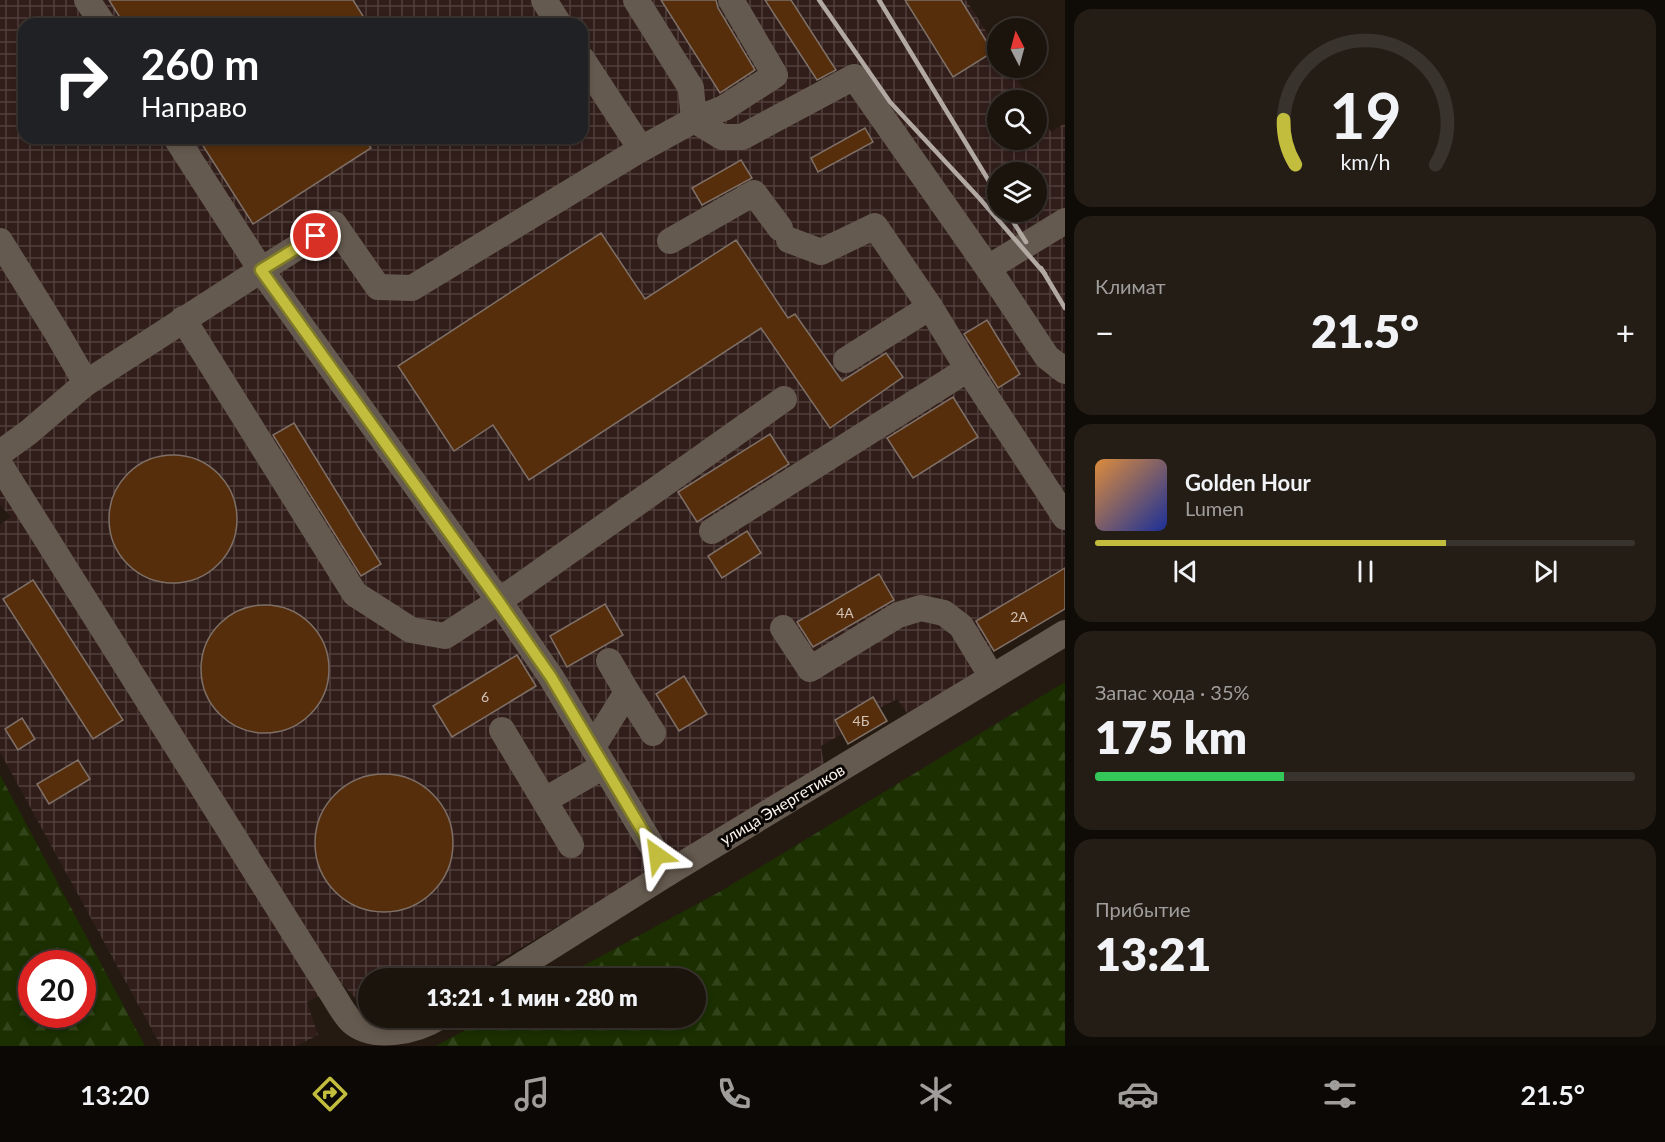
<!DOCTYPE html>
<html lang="ru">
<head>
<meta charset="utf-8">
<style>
  :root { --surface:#1b140d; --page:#241d16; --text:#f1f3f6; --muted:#a09e9d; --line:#39332e; --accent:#c3bd3e }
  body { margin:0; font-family:Lato,sans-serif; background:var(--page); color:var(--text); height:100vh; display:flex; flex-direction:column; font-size:22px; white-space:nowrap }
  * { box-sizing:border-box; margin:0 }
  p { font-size:20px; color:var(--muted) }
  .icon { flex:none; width:33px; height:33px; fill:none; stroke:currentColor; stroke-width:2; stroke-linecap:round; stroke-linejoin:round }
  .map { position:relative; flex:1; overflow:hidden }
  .panel { display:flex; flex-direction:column; gap:9px; padding:9px; background:#0f0b07; width:600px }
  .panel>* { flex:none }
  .top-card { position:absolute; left:18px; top:18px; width:570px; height:126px; border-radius:18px; box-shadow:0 3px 9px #0003,0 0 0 2px var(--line); background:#202124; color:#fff; overflow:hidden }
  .needle { width:39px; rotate:354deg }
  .tools { position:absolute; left:987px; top:18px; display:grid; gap:12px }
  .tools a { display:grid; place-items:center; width:60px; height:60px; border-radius:50%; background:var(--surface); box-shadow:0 3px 9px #0003,0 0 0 2px var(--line); font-size:30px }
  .speed { position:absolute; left:18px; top:950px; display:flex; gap:12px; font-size:30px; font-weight:700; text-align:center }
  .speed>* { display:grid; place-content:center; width:78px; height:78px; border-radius:50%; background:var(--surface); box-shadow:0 3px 9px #0003,0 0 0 2px var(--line); line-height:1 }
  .speed .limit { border:9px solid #d22; background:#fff; color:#111 }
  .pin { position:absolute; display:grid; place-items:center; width:51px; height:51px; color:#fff; margin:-26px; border:3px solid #fff; border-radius:50%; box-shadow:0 2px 6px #0007 }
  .me { position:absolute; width:66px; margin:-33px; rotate:329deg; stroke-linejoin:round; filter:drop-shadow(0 0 4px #0008) }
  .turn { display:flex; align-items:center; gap:21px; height:126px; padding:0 24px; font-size:27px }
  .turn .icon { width:78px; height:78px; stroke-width:2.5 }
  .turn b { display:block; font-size:42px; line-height:51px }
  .big { font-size:45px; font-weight:800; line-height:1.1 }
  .panel .widget { flex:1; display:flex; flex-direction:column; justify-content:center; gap:9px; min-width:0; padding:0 21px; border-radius:18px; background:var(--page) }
  .panel .dial { align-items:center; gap:0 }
  .dial svg { height:156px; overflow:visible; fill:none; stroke:var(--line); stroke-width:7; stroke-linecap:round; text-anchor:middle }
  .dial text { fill:var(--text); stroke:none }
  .song { display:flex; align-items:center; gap:18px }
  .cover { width:72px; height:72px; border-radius:9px; background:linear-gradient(135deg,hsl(30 70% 55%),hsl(230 70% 35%)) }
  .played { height:6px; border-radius:3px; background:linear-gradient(90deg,var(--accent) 65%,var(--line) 65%) }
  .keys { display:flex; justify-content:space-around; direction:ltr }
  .heat { display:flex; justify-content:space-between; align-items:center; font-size:33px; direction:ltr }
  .charge { height:9px; border-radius:4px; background:linear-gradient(90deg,#34c759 35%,var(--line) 0) }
  .trip { position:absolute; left:358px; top:968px; width:348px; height:60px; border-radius:30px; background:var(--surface); box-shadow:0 3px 9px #0003,0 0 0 2px var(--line); font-weight:800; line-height:60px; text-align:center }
  .dock { display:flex; height:96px; justify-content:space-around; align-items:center; background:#0b0805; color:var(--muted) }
  .dock .icon { width:42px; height:42px }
  .dock .current { color:var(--accent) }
  .dock b { font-size:27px; color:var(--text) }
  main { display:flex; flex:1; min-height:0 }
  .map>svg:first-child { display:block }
  .industrial { fill:url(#industrial-grid); fill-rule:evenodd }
  .forest { fill:url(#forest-firs); fill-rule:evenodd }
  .building { fill:#562e0c; stroke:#7e7067; stroke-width:1.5 }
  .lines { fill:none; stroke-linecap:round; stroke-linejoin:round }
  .minor { stroke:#655a4f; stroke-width:26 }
  .rail { stroke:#b1a9a2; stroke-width:4.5 }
  .route-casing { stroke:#7f7b28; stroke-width:15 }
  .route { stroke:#c3bd3e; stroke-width:10 }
  .labels { text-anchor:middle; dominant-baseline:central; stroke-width:6; stroke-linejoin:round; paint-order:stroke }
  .number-label { font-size:14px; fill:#d1c2b5 }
  .street-label { font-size:16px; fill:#faf4ed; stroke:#0a0604 }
</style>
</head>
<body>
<main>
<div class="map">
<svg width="1065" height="1046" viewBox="0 0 1065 1046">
  <defs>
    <pattern id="industrial-grid" width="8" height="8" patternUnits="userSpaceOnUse" patternTransform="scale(1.5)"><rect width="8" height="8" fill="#311e1b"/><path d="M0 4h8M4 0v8" fill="none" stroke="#503f3c"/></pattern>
    <pattern id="forest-firs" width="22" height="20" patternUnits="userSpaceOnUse" patternTransform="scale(1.5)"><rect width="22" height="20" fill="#1b2f00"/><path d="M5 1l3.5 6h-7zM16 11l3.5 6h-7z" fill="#324419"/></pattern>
  </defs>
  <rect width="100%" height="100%" fill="#241a11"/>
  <path class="industrial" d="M 0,0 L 966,0 L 997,48 L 998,68 L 1010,68 L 1031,100 L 998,100 L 998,140 L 1036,140 L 1037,109 L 1051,132 L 1064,124 L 1065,125 L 1065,609 L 974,662 L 979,672 L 907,713 L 897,699 L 880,708 L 887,721 L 848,744 L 842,734 L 821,746 L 824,765 L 630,883 L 470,978 L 369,978 L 369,1010 L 366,1009 L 342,984 L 307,1002 L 318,1035 L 296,1046 L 161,1046 L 0,752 L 0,525 L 11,517 L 0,505 ZM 24,24 L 582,24 L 582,138 L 24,138 ZM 998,172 L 1036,172 L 1036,212 L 998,212 Z"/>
  <g class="forest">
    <polygon points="1065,682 1065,1046 436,1046 489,1017 696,1017 696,978 561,978 721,891"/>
    <path d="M 0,775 L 145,1046 L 0,1046 ZM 32,963 L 82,963 L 82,1014 L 32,1014 Z"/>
  </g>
  <g class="building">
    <polygon points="109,0 353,0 368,24 124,24"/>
    <polygon points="661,0 716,0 718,8 755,70 720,93"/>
    <polygon points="765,0 791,0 836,70 817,80"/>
    <polygon points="905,0 961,0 993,52 953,77"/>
    <polygon points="865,128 873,142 818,172 811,158"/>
    <polygon points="198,138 365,138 371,148 253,224"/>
    <polygon points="741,160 752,178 702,205 692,188"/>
    <polygon points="601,233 645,299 736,240 788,318 795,314 842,381 886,353 903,377 830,428 761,328 529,480 493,425 454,451 398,366"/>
    <polygon points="987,320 1020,374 998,388 964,334"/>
    <polygon points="953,397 978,437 913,478 887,438"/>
    <polygon points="294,423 381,564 361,576 273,435"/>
    <polygon points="770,434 789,464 697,522 678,492"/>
    <circle cx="173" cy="519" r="64"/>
    <polygon points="747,531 761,553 722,578 708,556"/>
    <polygon points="1065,568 1065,609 994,651 976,621"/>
    <polygon points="879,574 894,600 813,647 797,622"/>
    <polygon points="33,580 123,720 93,739 3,599"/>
    <polygon points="605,604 623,635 567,667 550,636"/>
    <circle cx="265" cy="669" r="64"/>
    <polygon points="517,655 536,686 452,737 433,706"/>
    <polygon points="684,676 707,714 679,731 656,694"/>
    <polygon points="873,697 887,721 848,744 835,720"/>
    <polygon points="22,718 35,739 18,750 5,729"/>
    <polygon points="78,760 90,779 49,804 37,784"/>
    <circle cx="384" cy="843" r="69"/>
  </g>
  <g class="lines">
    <g class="minor">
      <polyline points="87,0 103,24"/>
      <polyline points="544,0 559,24"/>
      <polyline points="636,0 691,88 694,120 724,108 775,75 731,0"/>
      <polyline points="582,59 641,149"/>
      <polyline points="176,138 261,270 334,224 378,287 412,288 641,149 694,120 722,137 742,137 854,77 988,268 1047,357 1065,371"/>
      <polyline points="789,240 821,252 875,226 930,307 968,369 1065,517"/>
      <polyline points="0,241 57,333 86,383"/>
      <polyline points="670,241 754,193 780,228"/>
      <polyline points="988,268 1065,221"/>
      <polyline points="183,319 355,594 411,630 445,636 499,601 784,399"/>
      <polyline points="846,360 930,307"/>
      <polyline points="0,453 29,432 86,383 261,270 499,601 551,677 668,873"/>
      <path d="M 0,465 L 330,990 C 336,999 344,1015 352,1022 C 374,1041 417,1031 439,1017"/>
      <polyline points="712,531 968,369"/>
      <polyline points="783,628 810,669 898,615 921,608 944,613 961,626 992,677"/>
      <polyline points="627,692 653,733"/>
      <polyline points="502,730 571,845"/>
      <polyline points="593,747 627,692 609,661"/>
      <polyline points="545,800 604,766"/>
      <polyline points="501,978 668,873 1065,633"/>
    </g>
    <g class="rail">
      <polyline points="819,0 890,102 980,199 1045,274"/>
      <polyline points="879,0 998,196"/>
      <polyline points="1007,212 1026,242"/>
      <polyline points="1041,268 1065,308"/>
    </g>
  </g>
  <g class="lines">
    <defs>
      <polyline id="route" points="316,236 261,270 499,602 551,677 657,855"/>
    </defs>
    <use href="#route" class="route-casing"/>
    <use href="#route" class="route"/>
  </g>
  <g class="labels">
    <g class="number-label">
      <text x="845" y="612">4А</text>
      <text x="1019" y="616">2А</text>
      <text x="485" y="696">6</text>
      <text x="861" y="720">4Б</text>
    </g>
    <g class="street-label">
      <text transform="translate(782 804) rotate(-31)">улица Энергетиков</text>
    </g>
  </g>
</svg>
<div class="tools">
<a><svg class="needle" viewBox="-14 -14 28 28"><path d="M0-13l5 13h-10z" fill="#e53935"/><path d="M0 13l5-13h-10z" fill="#a09e9d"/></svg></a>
<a><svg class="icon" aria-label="search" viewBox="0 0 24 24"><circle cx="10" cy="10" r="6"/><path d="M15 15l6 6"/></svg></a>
<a><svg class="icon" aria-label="layers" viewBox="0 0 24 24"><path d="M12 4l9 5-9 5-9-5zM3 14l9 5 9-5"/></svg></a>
</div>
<div class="speed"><div class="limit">20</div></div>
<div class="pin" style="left:316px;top:236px;background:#d93025"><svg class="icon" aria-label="arrive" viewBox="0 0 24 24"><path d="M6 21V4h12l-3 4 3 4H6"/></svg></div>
<svg class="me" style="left:657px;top:855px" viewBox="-20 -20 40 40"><path d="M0-17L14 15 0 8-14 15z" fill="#c3bd3e" stroke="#fff" stroke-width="4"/></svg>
<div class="trip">13:21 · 1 мин · 280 m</div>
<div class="top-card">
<div class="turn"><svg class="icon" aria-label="right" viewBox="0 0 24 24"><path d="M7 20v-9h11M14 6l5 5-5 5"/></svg><div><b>260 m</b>Направо</div></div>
</div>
</div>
<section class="panel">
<div class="widget dial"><svg viewBox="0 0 100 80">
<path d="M14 69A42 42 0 1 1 86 69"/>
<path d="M14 69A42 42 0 0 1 8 46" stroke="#c3bd3e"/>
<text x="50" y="56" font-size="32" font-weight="700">19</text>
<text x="50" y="72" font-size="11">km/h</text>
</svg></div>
<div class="widget"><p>Климат</p>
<div class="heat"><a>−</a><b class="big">21.5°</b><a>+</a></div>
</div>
<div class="widget">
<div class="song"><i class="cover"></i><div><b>Golden Hour</b><p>Lumen</p></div></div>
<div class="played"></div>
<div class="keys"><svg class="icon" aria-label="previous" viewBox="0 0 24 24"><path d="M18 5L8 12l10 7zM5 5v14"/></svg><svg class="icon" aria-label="pause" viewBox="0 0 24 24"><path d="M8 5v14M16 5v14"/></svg><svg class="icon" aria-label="next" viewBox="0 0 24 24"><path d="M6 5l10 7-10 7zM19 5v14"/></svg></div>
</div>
<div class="widget"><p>Запас хода · 35%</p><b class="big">175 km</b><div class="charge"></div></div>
<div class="widget"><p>Прибытие</p><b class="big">13:21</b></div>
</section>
</main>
<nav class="dock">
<b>13:20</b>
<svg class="icon current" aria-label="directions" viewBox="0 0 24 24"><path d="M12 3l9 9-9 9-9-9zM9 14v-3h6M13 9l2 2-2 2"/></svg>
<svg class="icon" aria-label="music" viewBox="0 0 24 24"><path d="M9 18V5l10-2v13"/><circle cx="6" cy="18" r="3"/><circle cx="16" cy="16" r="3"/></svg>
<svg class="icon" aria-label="phone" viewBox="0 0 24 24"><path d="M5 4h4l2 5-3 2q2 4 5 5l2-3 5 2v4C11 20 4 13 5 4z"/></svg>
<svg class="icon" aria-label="climate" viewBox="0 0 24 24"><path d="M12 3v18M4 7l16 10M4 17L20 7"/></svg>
<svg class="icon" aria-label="car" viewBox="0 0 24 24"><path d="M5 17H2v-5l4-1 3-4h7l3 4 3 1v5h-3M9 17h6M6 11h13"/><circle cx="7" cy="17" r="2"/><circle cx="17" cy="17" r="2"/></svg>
<svg class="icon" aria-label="filters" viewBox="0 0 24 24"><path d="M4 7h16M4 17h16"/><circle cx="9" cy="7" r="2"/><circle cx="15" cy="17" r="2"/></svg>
<b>21.5°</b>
</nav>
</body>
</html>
